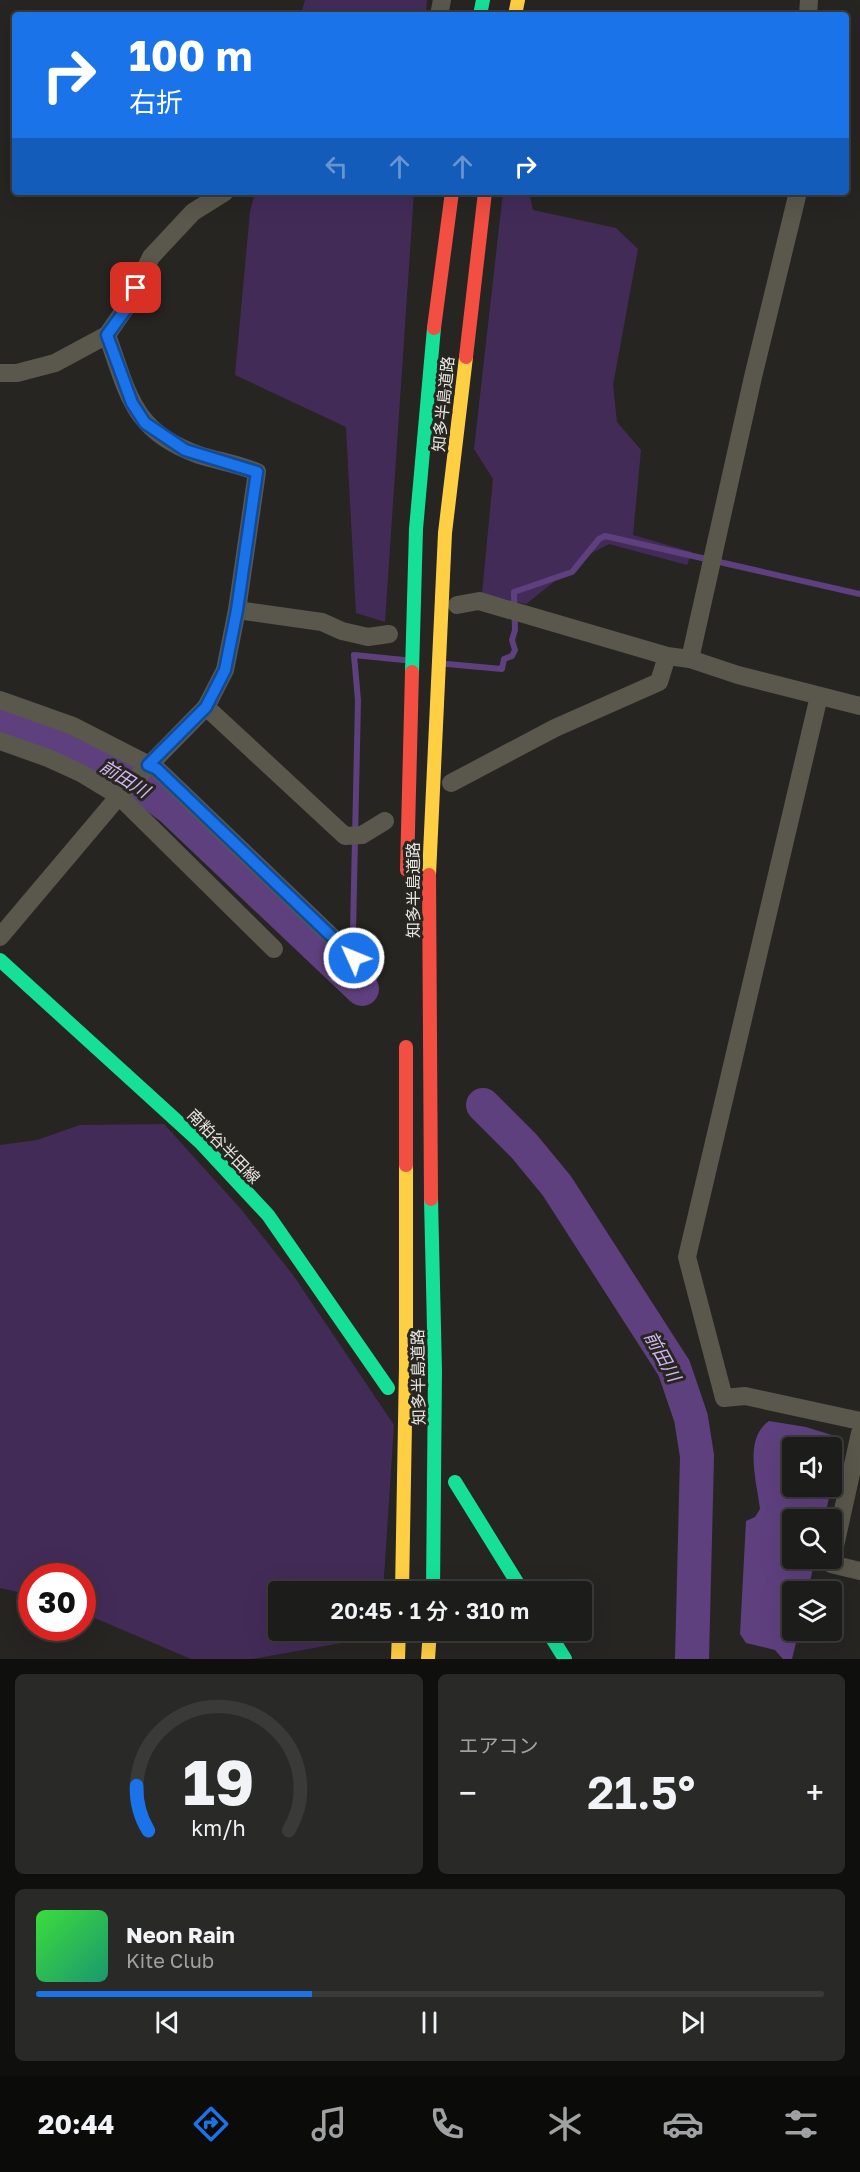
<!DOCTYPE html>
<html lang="ja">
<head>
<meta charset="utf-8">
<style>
  :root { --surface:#1c1c1a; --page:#292927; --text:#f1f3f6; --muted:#a0a1a2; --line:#3a3a39; --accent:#1a73e8 }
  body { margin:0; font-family:"Golos Text","Noto Sans JP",sans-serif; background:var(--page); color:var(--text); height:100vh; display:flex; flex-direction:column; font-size:22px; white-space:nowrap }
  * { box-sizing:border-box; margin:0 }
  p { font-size:20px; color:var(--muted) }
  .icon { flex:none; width:33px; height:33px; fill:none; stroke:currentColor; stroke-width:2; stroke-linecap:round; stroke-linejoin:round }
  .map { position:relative; height:1659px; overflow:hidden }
  .drawer { display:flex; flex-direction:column; gap:15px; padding:15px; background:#0f0f0e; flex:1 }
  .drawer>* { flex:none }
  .top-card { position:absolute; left:12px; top:12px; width:837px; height:183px; border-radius:6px; box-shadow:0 6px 24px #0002,0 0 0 2px var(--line); background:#1a73e8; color:#fff; overflow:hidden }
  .tools { position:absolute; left:782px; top:1437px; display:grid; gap:12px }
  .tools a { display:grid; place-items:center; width:60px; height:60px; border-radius:6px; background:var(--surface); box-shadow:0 6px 24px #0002,0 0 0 2px var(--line); font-size:30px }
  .speed { position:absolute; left:18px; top:1563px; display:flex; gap:12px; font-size:30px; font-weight:700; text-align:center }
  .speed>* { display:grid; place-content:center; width:78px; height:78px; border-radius:50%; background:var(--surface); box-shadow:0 6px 24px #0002,0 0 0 2px var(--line); line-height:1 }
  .speed .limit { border:9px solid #d22; background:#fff; color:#111 }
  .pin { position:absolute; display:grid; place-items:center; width:51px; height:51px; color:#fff; margin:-26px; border-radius:12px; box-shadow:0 3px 9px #0006 }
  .me { position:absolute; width:66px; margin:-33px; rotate:314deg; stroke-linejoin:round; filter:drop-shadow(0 0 4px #0008) }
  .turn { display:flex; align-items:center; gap:21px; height:126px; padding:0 18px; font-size:27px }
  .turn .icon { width:78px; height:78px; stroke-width:2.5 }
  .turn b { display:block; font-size:42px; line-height:51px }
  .lanes { display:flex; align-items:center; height:57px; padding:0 18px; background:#0003; justify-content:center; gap:30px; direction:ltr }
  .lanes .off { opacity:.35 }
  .big { font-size:45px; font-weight:600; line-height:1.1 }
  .drawer .card { flex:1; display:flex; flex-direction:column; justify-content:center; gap:9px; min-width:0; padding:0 21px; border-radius:9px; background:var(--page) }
  .drawer .dial { align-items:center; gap:0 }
  .dial svg { height:156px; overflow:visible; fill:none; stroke:var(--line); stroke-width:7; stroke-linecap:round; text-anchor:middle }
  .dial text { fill:var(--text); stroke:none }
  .song { display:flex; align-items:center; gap:18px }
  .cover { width:72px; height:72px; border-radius:9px; background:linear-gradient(135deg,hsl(120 70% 55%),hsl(160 70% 35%)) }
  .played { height:6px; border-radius:3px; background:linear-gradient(90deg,var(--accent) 35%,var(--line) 35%) }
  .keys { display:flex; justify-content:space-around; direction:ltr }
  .heat { display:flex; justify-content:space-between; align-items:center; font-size:33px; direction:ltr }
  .drawer .tiles { flex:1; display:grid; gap:15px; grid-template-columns:1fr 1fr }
  .card:last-child { grid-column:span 2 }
  .trip { position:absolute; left:268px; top:1581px; width:324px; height:60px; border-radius:6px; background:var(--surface); box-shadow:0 6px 24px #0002,0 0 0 2px var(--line); font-weight:600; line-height:60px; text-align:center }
  .tabs { display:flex; height:96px; justify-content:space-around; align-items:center; background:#0b0b0a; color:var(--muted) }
  .tabs .icon { width:42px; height:42px }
  .tabs .current { color:var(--accent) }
  .tabs b { font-size:27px; color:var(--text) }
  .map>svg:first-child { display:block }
  .green { fill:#432b58 }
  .water { fill:#5f407f; fill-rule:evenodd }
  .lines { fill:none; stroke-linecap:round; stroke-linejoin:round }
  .stream { stroke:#5f407f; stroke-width:6 }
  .river { stroke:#5f407f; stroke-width:34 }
  .street { stroke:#5a574c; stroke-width:18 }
  .fast { stroke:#16e098; stroke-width:14 }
  .slow { stroke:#ffcf43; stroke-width:14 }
  .jam { stroke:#f24e42; stroke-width:14 }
  .route-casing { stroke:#114b97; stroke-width:15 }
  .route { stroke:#1a73e8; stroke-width:10 }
  .labels { text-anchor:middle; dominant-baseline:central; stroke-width:6; stroke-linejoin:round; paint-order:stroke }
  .street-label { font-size:16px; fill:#e8e7e2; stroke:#282620 }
  .water-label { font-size:18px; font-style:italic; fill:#d4b8f4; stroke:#282620 }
</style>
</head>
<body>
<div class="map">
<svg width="860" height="1659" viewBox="0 0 860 1659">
  <rect width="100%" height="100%" fill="#262522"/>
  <g class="green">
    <polygon points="305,0 427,0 426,15 301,15"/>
    <polygon points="255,192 414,192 385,622 356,613 346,427 235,375 250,212"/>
    <polygon points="503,192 529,192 533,210 616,228 638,249 613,385 617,422 641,450 633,535 692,552 687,565 609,544 588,555 526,604 482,594 493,479 474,449"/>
    <polygon points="164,1124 240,1208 293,1275 394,1425 383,1591 279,1592 279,1630 380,1631 380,1636 252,1659 191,1659 83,1613 82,1576 32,1576 31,1595 0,1588 0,1145 37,1140 80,1125"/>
  </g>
  <path class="water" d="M 769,1421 L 806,1427 L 838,1437 L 842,1444 L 824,1519 L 792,1520 L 792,1558 L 815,1559 L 808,1591 L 792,1592 L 792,1630 L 799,1631 L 792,1659 L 783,1659 L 775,1650 L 746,1643 L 740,1634 L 746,1521 L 755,1517 L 760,1509 C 757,1482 743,1439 769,1421 ZM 792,1448 L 831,1448 L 831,1486 L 792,1486 Z"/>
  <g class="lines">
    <g class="stream">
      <polyline points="447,664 502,669 504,659 512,656 515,650 512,640 515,630 514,592 572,572 599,539 605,536 860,594"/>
      <polyline points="347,940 353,932 358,700 354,655 404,660"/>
    </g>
    <g class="river">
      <polyline points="0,722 71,747 127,775 170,807 362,989"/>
      <polyline points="483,1105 524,1146 557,1186 674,1368 691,1418 697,1456 692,1659"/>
    </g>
    <g class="street">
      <polyline points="439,15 442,0"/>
      <polyline points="808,15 809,0"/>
      <polyline points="0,373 17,373 55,363 107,335 127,306 151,257 193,212 225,192"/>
      <polyline points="457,605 479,601 667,656 690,659 738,675 860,706"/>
      <polyline points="237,610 322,622 342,631 368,637 389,634"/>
      <polyline points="690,659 753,377 798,192"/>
      <polyline points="819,696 687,1257 724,1398 745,1396 860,1421"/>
      <polyline points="0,700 73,726 157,769 354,958"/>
      <polyline points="206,707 345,836 362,835 385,821"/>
      <polyline points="0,741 48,758 81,773 119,796 274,949"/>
      <polyline points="451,783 555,728 659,682 667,656"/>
      <path d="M 0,937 L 119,796 L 206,707 L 225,670 L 237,610 L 257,472 C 238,464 218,461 199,455 C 132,431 129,395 107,335"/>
      <polyline points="860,1433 831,1564 860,1571"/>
    </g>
    <g class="fast">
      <polyline points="480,15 483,0"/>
      <polyline points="412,672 416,529 434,328"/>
      <polyline points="0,960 200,1142 268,1215 388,1388"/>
      <polyline points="431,1199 435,1371 433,1592"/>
      <polyline points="455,1482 523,1592"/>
      <polyline points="547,1630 565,1659"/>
    </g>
    <g class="slow">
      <polyline points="515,15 518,0"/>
      <polyline points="429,875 445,533 466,357"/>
      <polyline points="402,1592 406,1366 406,1165"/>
      <polyline points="398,1659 399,1630"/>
      <polyline points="428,1659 430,1630"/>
    </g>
    <g class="jam">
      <polyline points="434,328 452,192"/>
      <polyline points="466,357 485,192"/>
      <polyline points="407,870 412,672"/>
      <polyline points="429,875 431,1199"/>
      <polyline points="406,1047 406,1165"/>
    </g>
  </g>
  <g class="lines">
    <defs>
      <polyline id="route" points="136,288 128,306 107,335 132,403 145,423 185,450 257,472 237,610 225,670 206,707 148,765 157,769 354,958"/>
    </defs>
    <use href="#route" class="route-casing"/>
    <use href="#route" class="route"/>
  </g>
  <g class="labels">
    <g class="street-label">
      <text transform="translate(443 404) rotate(-84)">知多半島道路</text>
      <text transform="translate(413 890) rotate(-90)">知多半島道路</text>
      <text transform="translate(224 1146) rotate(46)">南粕谷半田線</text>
      <text transform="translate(418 1377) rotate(-91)">知多半島道路</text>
    </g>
    <g class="water-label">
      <text transform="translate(125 778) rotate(32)">前田川</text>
      <text transform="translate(663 1356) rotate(61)">前田川</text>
    </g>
  </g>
</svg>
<div class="tools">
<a><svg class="icon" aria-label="sound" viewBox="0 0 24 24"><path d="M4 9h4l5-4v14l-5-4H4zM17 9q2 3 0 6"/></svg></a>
<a><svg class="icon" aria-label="search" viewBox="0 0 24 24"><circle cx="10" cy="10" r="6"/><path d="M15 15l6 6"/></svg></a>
<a><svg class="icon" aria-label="layers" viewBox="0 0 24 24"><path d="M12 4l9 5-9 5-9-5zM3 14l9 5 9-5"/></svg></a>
</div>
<div class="speed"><div class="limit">30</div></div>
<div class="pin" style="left:136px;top:288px;background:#d93025"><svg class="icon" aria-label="arrive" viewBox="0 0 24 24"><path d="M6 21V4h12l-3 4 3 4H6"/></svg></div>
<svg class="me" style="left:354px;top:958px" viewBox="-20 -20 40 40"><circle r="17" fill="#1a73e8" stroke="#fff" stroke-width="3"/><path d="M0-11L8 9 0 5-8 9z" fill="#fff"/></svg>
<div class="trip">20:45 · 1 分 · 310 m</div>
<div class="top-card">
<div class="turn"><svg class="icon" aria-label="right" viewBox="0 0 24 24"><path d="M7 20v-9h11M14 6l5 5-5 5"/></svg><div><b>100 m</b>右折</div></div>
<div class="lanes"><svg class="icon off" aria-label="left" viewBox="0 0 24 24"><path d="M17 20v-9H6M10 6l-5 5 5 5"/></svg><svg class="icon off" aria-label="ahead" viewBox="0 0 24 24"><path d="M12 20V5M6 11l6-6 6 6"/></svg><svg class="icon off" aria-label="ahead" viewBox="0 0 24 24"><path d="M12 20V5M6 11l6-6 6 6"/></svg><svg class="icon" aria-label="right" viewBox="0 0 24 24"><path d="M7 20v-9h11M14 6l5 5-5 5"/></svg></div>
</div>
</div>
<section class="drawer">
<div class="tiles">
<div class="card dial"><svg viewBox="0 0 100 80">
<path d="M14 69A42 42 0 1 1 86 69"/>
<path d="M14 69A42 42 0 0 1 8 46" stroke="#1a73e8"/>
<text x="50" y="56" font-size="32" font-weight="700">19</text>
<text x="50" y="72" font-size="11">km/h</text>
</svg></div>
<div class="card"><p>エアコン</p>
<div class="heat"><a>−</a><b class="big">21.5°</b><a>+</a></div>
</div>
<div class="card">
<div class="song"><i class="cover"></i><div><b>Neon Rain</b><p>Kite Club</p></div></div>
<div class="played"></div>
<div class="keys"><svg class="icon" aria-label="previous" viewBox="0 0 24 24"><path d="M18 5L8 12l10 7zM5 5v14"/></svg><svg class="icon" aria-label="pause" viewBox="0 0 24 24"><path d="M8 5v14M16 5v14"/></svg><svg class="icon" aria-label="next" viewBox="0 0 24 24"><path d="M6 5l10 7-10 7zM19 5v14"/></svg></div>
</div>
</div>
</section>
<nav class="tabs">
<b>20:44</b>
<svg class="icon current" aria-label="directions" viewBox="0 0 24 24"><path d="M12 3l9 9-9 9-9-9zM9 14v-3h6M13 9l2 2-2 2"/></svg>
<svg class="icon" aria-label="music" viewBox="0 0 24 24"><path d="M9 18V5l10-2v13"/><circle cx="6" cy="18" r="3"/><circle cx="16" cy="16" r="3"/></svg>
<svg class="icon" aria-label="phone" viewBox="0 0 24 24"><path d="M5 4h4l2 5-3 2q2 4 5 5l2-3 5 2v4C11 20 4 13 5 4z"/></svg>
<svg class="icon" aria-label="climate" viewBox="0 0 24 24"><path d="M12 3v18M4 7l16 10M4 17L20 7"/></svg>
<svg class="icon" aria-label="car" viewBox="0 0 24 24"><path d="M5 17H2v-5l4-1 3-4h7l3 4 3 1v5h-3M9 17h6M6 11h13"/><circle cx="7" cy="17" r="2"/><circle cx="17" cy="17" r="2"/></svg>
<svg class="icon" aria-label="filters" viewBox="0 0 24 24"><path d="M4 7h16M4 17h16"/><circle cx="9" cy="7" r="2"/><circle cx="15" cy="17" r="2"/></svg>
</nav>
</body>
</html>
